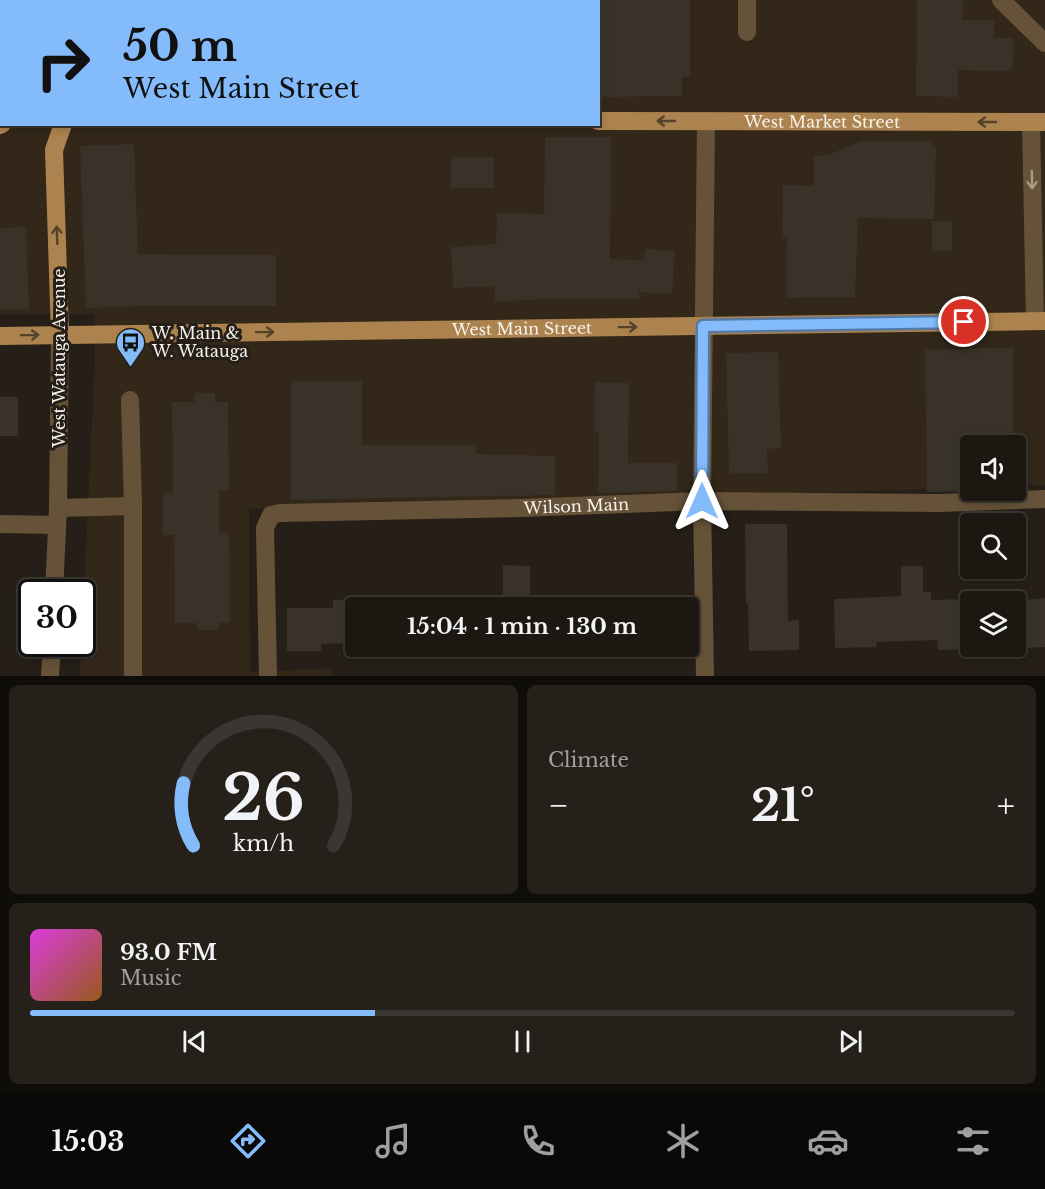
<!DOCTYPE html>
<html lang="en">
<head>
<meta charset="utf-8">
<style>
  :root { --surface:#1c1711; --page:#25201a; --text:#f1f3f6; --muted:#a09f9f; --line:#3a3631; --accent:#84bcfb }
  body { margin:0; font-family:"Libre Baskerville",serif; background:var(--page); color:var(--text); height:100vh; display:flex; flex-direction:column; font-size:22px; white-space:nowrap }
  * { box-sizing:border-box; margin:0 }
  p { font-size:20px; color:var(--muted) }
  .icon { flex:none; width:33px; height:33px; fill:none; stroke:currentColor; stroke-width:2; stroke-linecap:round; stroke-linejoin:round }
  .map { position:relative; height:676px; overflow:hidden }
  .sheet { display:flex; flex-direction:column; gap:9px; padding:9px; background:#0f0d09; flex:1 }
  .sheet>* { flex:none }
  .guide { position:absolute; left:0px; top:0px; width:600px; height:126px; box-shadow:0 3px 9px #0003,0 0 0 2px var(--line); background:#84bcfb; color:#111; overflow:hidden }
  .buttons { position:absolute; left:960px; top:435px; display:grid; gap:12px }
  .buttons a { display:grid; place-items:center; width:66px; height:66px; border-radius:6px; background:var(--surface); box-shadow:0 3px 9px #0003,0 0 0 2px var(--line); font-size:30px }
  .speed { position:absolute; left:18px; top:579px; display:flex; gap:12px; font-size:30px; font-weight:700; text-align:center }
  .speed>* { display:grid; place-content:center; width:78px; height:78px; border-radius:50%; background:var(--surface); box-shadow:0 3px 9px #0003,0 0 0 2px var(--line); line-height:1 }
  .speed .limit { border:3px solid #111; border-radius:9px; background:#fff; color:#111 }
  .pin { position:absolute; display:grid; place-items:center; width:51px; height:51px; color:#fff; margin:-26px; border:3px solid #fff; border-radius:50%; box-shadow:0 2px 6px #0007 }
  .me { position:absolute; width:66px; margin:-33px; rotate:0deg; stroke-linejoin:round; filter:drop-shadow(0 0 4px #0008) }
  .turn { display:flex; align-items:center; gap:21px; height:126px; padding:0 24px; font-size:27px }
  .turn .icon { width:78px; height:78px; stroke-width:2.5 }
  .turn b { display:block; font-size:42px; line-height:51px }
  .big { font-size:45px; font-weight:700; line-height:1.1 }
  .sheet .card { flex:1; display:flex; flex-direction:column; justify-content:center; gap:9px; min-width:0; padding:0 21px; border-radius:9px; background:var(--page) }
  .sheet .dial { align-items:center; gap:0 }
  .dial svg { height:156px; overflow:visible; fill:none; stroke:var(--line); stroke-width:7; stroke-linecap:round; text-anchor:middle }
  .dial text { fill:var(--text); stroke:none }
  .song { display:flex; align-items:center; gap:18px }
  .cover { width:72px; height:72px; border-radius:9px; background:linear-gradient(135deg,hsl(300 70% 55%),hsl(30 70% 35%)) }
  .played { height:6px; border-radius:3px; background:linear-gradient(90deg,var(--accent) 35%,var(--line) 35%) }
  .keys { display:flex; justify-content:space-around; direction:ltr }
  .heat { display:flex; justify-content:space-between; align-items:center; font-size:33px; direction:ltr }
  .sheet .tiles { flex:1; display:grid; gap:9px; grid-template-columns:1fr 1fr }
  .card:last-child { grid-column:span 2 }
  .trip { position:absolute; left:345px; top:597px; width:354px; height:60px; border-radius:6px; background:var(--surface); box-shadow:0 3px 9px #0003,0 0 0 2px var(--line); font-weight:700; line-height:60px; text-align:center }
  .dock { display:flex; height:96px; justify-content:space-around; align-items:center; background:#0b0907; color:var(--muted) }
  .dock .icon { width:42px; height:42px }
  .dock .on { color:var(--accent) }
  .dock b { font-size:27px; color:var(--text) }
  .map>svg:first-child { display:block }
  .built { fill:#322719 }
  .green { fill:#412a07 }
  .building { fill:#393229 }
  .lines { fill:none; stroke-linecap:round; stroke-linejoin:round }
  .minor { stroke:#665239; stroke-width:18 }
  .major { stroke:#ac834e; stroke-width:18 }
  .oneway { stroke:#54422a }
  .oneway2 { stroke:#a79a89 }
  .route-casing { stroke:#567aa3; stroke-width:15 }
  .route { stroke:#84bcfb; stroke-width:10 }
  .labels { text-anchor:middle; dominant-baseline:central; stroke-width:6; stroke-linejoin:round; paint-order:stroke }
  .street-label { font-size:16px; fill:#f6f1eb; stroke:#251f17 }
  .poi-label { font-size:16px; fill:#f6f1eb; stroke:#251f17; text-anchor:start }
</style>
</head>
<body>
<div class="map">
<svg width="1045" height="676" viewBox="0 0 1045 676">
  <rect width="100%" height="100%" fill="#251f17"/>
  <polygon class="built" points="149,0 1045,0 1045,485 1016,486 1016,446 970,446 970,488 249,509 250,672 332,668 332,676 80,676 95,356 94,314 0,314 0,105 2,124 598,124 598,2 148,1"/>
  <polygon class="green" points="0,0 83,0 2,2 0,99"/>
  <g class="building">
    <polygon points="598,0 690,0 690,77 682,77 682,96 598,97"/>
    <polygon points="917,0 963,0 962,20 994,20 994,38 1014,38 1013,66 1008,71 958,70 958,97 916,96"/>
    <polygon points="545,137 611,137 610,259 644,260 645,249 675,251 672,294 639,292 639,299 542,299 494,302 495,286 453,288 451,247 496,244 497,213 544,214"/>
    <polygon points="861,141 929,141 936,147 934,219 858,218 855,297 786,298 787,238 782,238 783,185 814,186 814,156 828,155"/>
    <polygon points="134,144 138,254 276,255 276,306 141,306 86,308 80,146"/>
    <rect x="451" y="157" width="43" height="31"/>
    <rect x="932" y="221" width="20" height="30"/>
    <polygon points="26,227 29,309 0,310 0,228"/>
    <polygon points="986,348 1013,348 1013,446 970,446 970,491 927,492 925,350"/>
    <polygon points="778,352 781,448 767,449 768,473 729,474 726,353"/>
    <polygon points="291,381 362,381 362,445 476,445 476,454 555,456 555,495 291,500"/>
    <polygon points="595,382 629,383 628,463 677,463 677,491 598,493 599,432 594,432"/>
    <polygon points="195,393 215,393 215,402 228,402 229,490 219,490 219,533 229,533 230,622 219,623 219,630 197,630 197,623 175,623 174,535 163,535 163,493 173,493 172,402 195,402"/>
    <rect x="0" y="397" width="18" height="39"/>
    <polygon points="745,524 787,524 788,621 799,620 799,650 749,651 748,604 746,604"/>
    <polygon points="503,565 530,566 530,608 503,608"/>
    <polygon points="901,566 923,566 923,592 931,592 931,600 961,599 961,603 970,603 970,649 938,650 937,640 876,642 877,647 835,648 834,599 901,596"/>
    <polygon points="1045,598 1045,647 1016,648 1016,601"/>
    <polygon points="356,599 356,643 321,644 321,651 287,651 287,608 333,608 333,600"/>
  </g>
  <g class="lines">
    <g class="minor">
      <polyline points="1001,0 1045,43"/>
      <polyline points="747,32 747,0"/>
      <polyline points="1031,122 1035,321"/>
      <polyline points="130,400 133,506 133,676"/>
      <polyline points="58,508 133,506"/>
      <polyline points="0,524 57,525"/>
      <polyline points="54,592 58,508 60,335"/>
      <polyline points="50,676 52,644"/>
      <path id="s1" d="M 268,676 L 265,528 L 271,515 L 280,513 L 521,508 L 702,501 L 940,503 L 1045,499"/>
      <polyline points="705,676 702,501 706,121"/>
    </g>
    <g class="major">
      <polyline points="115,2 116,0"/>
      <path id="s2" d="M 598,121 L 1045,122"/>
      <polyline points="0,125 2,124"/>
      <polyline points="60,335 54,150 63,124"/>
      <path id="s3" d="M 0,336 L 1045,321"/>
    </g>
  </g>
  <defs><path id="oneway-shaft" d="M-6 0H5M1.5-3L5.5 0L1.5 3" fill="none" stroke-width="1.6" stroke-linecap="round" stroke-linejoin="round" transform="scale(1.5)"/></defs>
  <g class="oneway">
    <use href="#oneway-shaft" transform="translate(666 121) rotate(180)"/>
    <use href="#oneway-shaft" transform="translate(987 122) rotate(-180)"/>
    <use href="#oneway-shaft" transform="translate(57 235) rotate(-92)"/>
    <use href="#oneway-shaft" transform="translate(628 327) rotate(-1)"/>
    <use href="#oneway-shaft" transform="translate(265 332) rotate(-1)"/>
    <use href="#oneway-shaft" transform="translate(30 335) rotate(-1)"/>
  </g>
  <use class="oneway2" href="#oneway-shaft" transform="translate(1032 180) rotate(89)"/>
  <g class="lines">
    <defs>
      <polyline id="route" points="702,501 703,326 964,322"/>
    </defs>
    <use href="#route" class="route-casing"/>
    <use href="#route" class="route"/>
  </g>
  <defs>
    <symbol id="bus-pin" viewBox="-11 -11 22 30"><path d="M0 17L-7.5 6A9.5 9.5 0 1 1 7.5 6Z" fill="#84bcfb" stroke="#251f17"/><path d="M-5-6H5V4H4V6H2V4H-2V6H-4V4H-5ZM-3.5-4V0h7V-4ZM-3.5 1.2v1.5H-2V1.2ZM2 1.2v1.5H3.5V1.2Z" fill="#111"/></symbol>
  </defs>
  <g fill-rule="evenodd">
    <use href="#bus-pin" x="114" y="326" width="33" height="45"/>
  </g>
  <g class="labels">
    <g class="street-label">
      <text stroke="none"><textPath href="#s2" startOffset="224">West Market Street</textPath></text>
      <text stroke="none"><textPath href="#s3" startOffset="522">West Main Street</textPath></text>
      <text transform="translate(59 358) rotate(-90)">West Watauga Avenue</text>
      <text stroke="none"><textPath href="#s1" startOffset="468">Wilson Main</textPath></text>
    </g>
    <g class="poi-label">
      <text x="152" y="333">W. Main &amp;<tspan x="152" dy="18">W. Watauga</tspan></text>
    </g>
  </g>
</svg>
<div class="buttons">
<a><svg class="icon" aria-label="sound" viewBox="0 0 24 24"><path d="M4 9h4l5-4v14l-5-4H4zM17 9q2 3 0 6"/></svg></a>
<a><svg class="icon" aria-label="search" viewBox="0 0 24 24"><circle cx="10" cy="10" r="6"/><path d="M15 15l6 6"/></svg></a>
<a><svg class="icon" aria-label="layers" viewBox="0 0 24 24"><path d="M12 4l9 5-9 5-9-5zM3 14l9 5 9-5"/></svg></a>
</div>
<div class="speed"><div class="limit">30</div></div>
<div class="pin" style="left:964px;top:322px;background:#d93025"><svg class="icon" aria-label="arrive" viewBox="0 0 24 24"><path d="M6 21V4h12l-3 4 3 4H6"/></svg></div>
<svg class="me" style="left:702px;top:501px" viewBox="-20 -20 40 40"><path d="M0-17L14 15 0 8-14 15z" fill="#84bcfb" stroke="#fff" stroke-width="4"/></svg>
<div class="trip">15:04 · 1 min · 130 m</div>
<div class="guide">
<div class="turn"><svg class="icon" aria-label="right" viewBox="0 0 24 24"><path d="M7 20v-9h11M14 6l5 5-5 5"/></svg><div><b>50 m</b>West Main Street</div></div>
</div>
</div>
<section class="sheet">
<div class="tiles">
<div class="card dial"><svg viewBox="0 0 100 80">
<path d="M14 69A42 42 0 1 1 86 69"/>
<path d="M14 69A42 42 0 0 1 9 37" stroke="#84bcfb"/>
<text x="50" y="56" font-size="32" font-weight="700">26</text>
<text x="50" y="72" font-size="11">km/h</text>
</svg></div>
<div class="card"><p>Climate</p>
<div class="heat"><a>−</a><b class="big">21°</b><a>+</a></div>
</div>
<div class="card">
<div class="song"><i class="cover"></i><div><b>93.0 FM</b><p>Music</p></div></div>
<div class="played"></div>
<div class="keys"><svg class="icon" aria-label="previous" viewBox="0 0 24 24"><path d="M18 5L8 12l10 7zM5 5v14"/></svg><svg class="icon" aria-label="pause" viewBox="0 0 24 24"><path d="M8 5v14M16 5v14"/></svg><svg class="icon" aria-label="next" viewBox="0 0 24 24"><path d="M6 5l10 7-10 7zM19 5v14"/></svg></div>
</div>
</div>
</section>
<nav class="dock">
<b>15:03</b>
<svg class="icon on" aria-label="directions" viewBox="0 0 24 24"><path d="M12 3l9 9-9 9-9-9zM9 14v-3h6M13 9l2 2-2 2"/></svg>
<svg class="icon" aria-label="music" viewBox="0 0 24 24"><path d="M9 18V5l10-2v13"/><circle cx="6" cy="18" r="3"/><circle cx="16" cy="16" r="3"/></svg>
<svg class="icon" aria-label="phone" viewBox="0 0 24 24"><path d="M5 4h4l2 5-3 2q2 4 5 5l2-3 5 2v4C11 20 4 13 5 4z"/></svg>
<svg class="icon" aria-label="climate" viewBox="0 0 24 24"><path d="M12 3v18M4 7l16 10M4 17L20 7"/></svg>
<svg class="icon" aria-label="car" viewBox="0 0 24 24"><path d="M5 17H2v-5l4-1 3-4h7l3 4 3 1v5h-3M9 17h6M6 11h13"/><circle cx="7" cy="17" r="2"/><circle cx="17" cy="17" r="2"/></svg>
<svg class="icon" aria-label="filters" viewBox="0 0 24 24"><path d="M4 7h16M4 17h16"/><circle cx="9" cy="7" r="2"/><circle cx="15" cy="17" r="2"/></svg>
</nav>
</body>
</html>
